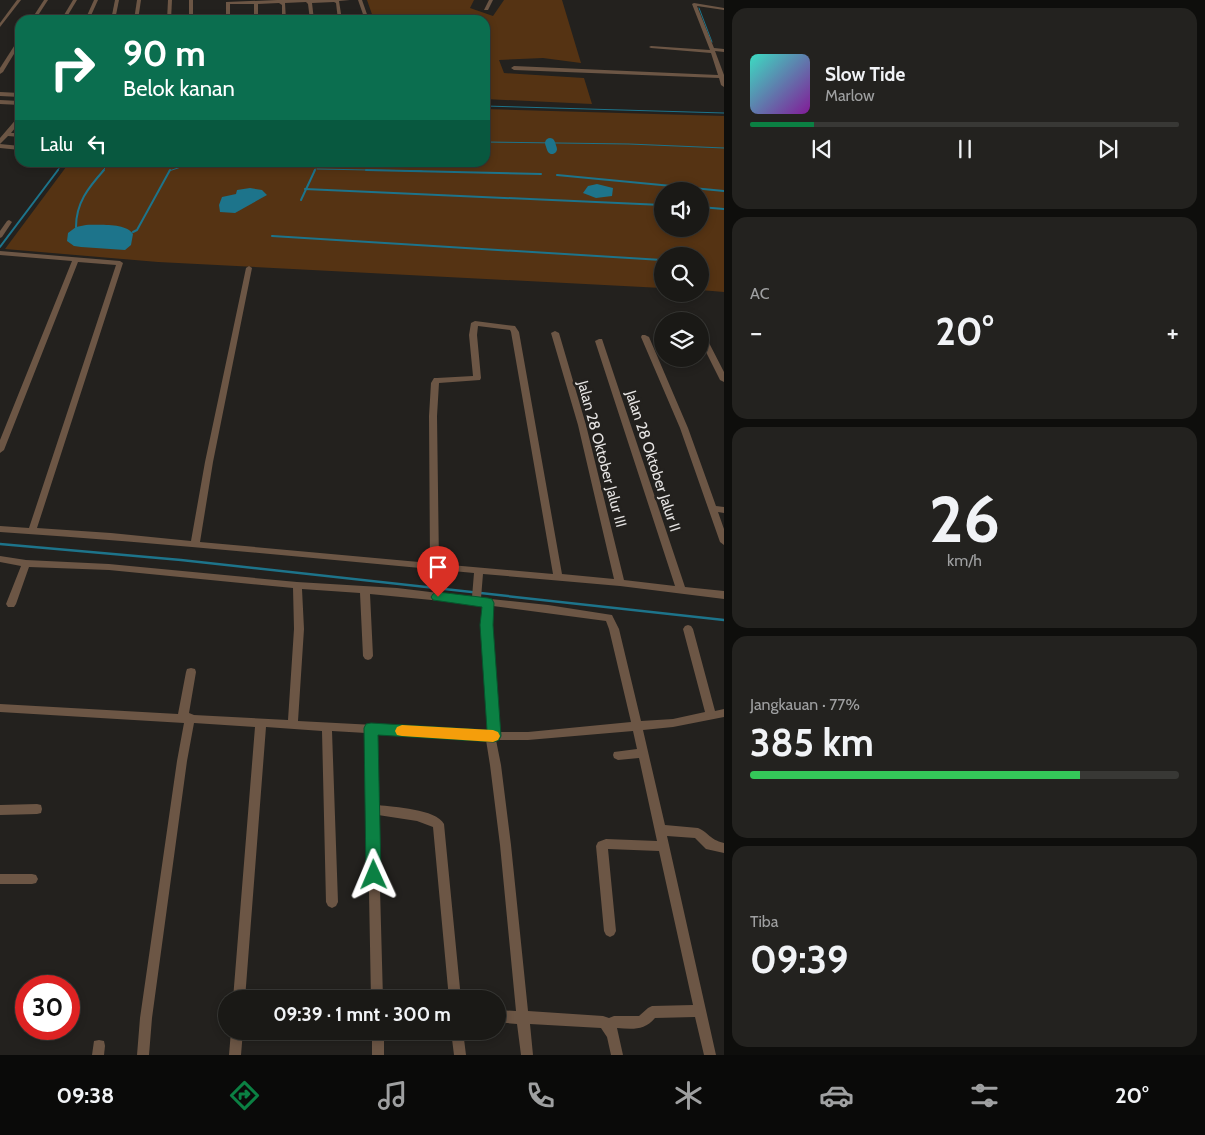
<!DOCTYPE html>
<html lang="id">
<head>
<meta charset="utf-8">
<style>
  :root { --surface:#1a1916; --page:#23221f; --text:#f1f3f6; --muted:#9fa0a1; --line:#383835; --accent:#0b8043 }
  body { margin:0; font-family:Cabin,sans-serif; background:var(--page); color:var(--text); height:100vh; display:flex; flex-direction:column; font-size:19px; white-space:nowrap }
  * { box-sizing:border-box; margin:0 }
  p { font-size:16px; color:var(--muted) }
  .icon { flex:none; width:28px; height:28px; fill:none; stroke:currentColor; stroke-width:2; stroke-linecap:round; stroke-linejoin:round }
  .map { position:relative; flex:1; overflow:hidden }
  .panel { display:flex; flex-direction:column; gap:8px; padding:8px; background:#0e0e0c; width:481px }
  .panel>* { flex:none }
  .guide { position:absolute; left:15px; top:15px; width:475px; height:152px; border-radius:15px; box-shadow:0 2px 8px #0003,0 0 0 1px var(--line); background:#0b6e4f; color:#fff; overflow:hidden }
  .fabs { position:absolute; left:654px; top:182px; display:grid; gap:10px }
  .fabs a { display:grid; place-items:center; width:55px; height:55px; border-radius:50%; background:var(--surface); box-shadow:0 2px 8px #0003,0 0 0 1px var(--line); font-size:25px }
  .speed { position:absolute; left:15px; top:975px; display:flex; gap:10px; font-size:25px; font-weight:700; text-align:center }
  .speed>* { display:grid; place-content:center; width:65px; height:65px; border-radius:50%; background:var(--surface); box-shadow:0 2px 8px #0003,0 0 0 1px var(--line); line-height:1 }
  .speed .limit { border:8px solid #d22; background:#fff; color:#111 }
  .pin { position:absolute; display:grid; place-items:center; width:42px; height:42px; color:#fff; margin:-51px -21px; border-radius:50% 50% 50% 0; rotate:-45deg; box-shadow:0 0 5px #0007 }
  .pin .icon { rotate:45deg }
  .me { position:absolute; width:55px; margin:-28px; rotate:359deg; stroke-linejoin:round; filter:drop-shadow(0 0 4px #0008) }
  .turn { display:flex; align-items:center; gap:18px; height:105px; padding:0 25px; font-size:22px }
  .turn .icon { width:65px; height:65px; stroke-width:2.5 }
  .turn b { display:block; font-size:35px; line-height:42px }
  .then { display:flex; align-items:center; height:48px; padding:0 25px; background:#0003; gap:10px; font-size:19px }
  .big { font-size:38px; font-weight:800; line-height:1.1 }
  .panel .widget { flex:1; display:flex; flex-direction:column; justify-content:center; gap:8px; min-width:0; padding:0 18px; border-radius:15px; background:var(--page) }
  .panel .dial { align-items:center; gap:0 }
  .dial b { font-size:65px; line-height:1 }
  .song { display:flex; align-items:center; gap:15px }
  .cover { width:60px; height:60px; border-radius:8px; background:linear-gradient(135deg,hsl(170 70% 55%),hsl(290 70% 35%)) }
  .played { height:5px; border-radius:2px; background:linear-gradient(90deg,var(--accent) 15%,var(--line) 15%) }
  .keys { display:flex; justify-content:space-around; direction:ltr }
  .heat { display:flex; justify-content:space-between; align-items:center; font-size:28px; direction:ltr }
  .charge { height:8px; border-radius:4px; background:linear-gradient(90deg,#34c759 77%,var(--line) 0) }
  .trip { position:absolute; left:218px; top:990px; width:288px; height:50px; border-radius:25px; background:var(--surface); box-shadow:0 2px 8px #0003,0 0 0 1px var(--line); font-weight:800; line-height:50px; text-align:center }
  .tabs { display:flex; height:80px; justify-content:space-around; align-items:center; background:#0a0a09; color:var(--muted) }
  .tabs .icon { width:35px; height:35px }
  .tabs .on { color:var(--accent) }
  .tabs b { font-size:22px; color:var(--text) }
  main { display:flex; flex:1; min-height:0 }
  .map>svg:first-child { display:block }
  .green { fill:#553313; fill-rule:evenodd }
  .water { fill:#1d748b }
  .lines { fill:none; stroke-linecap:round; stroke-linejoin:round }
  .stream-far2 { stroke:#1d748b; stroke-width:1 }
  .stream-far1 { stroke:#1d748b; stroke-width:2 }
  .stream { stroke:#1d748b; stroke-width:2.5 }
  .canal { stroke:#1d748b; stroke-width:10 }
  .minor { fill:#6c5645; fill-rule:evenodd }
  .route { fill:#0b8043; stroke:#07532c }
  .slow { fill:#f59e0b }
  .labels { text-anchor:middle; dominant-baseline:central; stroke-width:5; stroke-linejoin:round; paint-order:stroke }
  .street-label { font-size:15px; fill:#e7e5e4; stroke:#23211e }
</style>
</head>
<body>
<main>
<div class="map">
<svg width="724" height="1055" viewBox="0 0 724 1055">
  <rect width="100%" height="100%" fill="#23211e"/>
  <g class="green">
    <polygon points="367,0 474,0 470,8 493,16 504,0 562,0 581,63 543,58 499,60 504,73 584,78 592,104 485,99 485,20 374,20"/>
    <path d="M 485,109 L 724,116 L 724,292 L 700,290 L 700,256 L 662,256 L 662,288 L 158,262 L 5,249 L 69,163 L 485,162 ZM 662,191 L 700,191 L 700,229 L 662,229 Z"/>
  </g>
  <g class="water">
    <polygon points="597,184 613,188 612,196 596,198 583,193 588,186"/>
    <polygon points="250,188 262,190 267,195 235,213 220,212 219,205 222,197 236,194 237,190"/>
    <path d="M 86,225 C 99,225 126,223 133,234 L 131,245 L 125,250 L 81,247 L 74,246 L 67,241 L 68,233 L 76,227 Z"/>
  </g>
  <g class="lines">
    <g class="stream-far2">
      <polyline points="699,8 712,42"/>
      <polyline points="485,106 724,113"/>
      <polyline points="485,142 629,144 724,148"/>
      <polyline points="317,169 422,171"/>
      <polyline points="57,171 64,162"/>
      <polyline points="102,171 111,162"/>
      <polyline points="169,171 196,162"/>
      <polyline points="314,171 315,169"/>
    </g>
    <g class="stream-far1">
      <polyline points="366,170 541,174"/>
      <polyline points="557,175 724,191"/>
      <polyline points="305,189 662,205"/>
      <polyline points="301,200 315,170"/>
      <polyline points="700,207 724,209"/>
      <path d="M 76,227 C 76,203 88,188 104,170"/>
      <polyline points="133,232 137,230 170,170"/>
      <polyline points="272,236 662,260"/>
      <polyline points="0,247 58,170"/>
    </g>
    <polyline class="stream" points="0,544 181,560 724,620"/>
    <polyline class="canal" points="550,143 552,149"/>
    <g class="minor">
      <polygon points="17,0 21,0 0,27 0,23"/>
      <polygon points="44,0 48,0 35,20 31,20"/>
      <polygon points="73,0 77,0 65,20 61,20"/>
      <polygon points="94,0 98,0 89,20 85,20"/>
      <polygon points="115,0 119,0 115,20 111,20"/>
      <polygon points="137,0 141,0 138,20 134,20"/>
      <polygon points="168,0 172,0 171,20 167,20"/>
      <rect x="189" y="0" width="4" height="20"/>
      <polygon points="277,0 350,0 339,1 342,20 338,20 336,3 334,2 312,3 314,20 310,20 308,4 306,2 285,3 286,20 282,20 282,5 279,3 258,4 258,20 254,20 254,4 230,4 230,20 226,20 226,2"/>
      <polygon points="358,0 362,0 369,20 365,20"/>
      <polygon points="489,0 493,0 488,10 484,10"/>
      <polygon points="694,3 724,8 724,10 697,6 714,48 724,49 724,52 715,51 724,75 724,87 721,85 719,78 514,70 511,68 514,66 718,75 711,53 651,48 649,47 651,46 710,50 692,4"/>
      <polygon points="20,39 20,44 3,72 0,74 0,68 18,40"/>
      <polygon points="0,92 20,93 20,97 0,96"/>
      <polygon points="0,100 20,101 20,105 0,104"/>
      <polygon points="20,116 20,122 11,133 20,133 20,137 8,136 0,144 0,138 18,117"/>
      <polygon points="0,144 20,146 20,150 0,148"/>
      <polygon points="9,220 12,222 2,237 0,238 0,231 7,221"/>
      <path d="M 0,251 L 120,261 L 123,263 L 37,528 L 111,533 L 191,541 L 205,462 L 246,268 L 249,266 L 252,268 L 213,462 L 200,542 L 430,563 L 429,416 L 431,383 L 434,378 L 437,378 L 473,376 L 469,335 L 471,323 L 475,321 L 515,326 L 519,332 L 562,574 L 614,579 L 578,425 L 551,333 L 555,331 L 559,333 L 586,425 L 624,580 L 675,586 L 595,341 L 599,339 L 602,339 L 685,587 L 724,591 L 724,599 L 620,586 L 483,574 L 481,598 L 548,605 L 612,615 L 619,629 L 641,721 L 673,719 L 705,712 L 683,629 L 685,626 L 688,625 L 691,626 L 693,629 L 715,711 L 724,709 L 724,717 L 673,727 L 643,730 L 665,825 L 698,828 C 710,833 708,839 724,843 L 724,853 L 706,849 L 695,838 L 667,836 L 716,1055 L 704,1055 L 695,1017 L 655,1018 C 644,1031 632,1029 617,1028 L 623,1055 L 611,1055 L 607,1037 L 601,1028 L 530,1024 L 533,1055 L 521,1055 L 517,1024 L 496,1022 L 496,1010 L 516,1011 L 500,845 L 490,765 L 486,740 L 376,734 L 378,805 C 394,807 436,809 444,824 L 461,999 L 449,999 L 433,827 L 417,821 L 378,815 L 383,999 L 371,999 L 366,733 L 332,731 L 338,902 L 336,906 L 332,908 L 328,906 L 326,902 L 322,731 L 266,727 L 245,999 L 233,999 L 255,727 L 194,723 L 187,761 L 152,1018 L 149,1055 L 137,1055 L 140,1018 L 177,761 L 184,723 L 0,712 L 0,704 L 178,714 L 186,672 L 187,669 L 191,668 L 195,669 L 196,672 L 189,713 L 194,715 L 288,720 L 294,629 L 293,588 L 109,570 L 29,567 L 16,604 L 14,607 L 8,607 L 6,604 L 21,566 L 0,562 L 0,556 L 26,560 L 109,564 L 297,582 L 397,588 L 472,597 L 474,573 C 316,559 158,542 0,532 L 0,526 L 29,528 L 116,265 L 78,262 L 4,450 L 0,453 L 0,440 L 72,261 L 0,255 ZM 478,326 L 510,330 L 511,332 L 553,574 L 439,564 L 437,416 L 439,383 L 480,380 L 481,378 L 477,335 ZM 302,589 L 360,593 L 363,656 L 365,659 L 368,660 L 371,659 L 373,656 L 370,594 L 483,605 L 482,625 L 489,731 L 298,721 L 304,629 ZM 493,606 L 606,621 L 609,629 L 631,722 L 528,732 L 499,732 L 492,625 ZM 633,731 L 637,749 L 614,752 L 613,755 L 614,758 L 618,760 L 639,758 L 657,841 L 606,839 L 598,842 L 596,846 L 604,931 L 606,935 L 610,937 L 614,935 L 616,931 L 608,849 L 659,851 L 693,1005 L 652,1006 L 648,1008 L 639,1016 L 614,1016 L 609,1018 L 603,1016 L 528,1011 L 511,845 L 501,765 L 496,740 L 528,740 Z"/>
      <polygon points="642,335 645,335 649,337 688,428 716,506 724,507 724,513 718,512 724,529 724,545 720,542 680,428 641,337"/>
      <polygon points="700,337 706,337 707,339 724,372 724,382 720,380 700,340"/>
      <polygon points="37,804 41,805 42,809 41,813 37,814 0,815 0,805"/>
      <polygon points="0,874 32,874 36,875 38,879 36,883 32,884 0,884"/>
      <polygon points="231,1031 243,1031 241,1055 229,1055"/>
      <rect x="372" y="1031" width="12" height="24"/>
      <polygon points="451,1031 463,1031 466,1055 454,1055"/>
      <polygon points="99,1040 104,1041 105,1046 104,1055 92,1055 94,1041"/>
    </g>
  </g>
  <polygon class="route" points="438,592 488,598 492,599 494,603 493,625 501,736 499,740 494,742 378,735 381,875 379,880 374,882 368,880 366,875 364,728 366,724 371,723 487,730 480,625 482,607 433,600 431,597 433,594"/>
  <polygon class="slow" points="402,725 493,730 498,732 500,736 498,740 493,742 402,736 397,735 395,731 397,727"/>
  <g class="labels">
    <g class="street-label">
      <text transform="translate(602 454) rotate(75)">Jalan 28 Oktober Jalur III</text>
      <text transform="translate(653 461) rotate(72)">Jalan 28 Oktober Jalur II</text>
    </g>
  </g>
</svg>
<div class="fabs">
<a><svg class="icon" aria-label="sound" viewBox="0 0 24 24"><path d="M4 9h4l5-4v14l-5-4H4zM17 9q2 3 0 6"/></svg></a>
<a><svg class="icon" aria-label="search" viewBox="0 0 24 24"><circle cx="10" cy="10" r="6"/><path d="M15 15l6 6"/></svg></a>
<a><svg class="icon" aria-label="layers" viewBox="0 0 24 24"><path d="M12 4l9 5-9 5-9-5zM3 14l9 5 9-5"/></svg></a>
</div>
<div class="speed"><div class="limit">30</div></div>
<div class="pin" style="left:438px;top:597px;background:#d93025"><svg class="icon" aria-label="arrive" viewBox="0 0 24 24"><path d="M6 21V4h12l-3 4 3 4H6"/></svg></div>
<svg class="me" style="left:374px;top:875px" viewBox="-20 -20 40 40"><path d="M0-17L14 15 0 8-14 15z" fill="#0b8043" stroke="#fff" stroke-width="4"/></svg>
<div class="trip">09:39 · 1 mnt · 300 m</div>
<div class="guide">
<div class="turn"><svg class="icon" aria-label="right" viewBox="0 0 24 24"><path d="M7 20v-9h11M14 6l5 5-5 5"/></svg><div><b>90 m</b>Belok kanan</div></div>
<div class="then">Lalu<svg class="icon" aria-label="left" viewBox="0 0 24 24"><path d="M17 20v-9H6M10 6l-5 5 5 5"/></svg></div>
</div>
</div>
<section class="panel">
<div class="widget">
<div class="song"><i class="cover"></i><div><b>Slow Tide</b><p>Marlow</p></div></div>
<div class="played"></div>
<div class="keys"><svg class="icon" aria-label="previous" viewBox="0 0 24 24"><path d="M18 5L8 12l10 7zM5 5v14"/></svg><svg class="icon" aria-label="pause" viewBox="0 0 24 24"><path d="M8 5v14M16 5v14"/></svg><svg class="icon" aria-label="next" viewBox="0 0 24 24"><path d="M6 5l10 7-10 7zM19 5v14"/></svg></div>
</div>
<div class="widget"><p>AC</p>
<div class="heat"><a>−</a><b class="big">20°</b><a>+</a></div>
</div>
<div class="widget dial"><b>26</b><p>km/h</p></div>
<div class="widget"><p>Jangkauan · 77%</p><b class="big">385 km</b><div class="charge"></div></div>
<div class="widget"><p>Tiba</p><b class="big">09:39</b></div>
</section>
</main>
<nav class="tabs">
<b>09:38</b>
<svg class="icon on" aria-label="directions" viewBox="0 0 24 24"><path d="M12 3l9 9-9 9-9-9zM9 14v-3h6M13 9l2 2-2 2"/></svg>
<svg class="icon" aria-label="music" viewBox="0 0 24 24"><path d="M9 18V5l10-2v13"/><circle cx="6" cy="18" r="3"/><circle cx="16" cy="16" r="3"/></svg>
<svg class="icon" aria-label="phone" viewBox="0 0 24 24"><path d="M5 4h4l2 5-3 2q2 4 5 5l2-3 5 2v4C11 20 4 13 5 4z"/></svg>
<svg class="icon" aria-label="climate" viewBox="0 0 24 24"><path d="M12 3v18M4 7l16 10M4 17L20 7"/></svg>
<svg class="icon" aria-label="car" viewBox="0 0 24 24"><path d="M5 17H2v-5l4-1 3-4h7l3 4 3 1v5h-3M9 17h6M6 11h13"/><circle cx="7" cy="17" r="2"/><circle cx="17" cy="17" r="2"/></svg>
<svg class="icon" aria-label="filters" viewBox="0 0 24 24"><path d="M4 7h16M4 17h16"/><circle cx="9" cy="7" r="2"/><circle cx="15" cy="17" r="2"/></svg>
<b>20°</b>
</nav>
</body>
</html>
